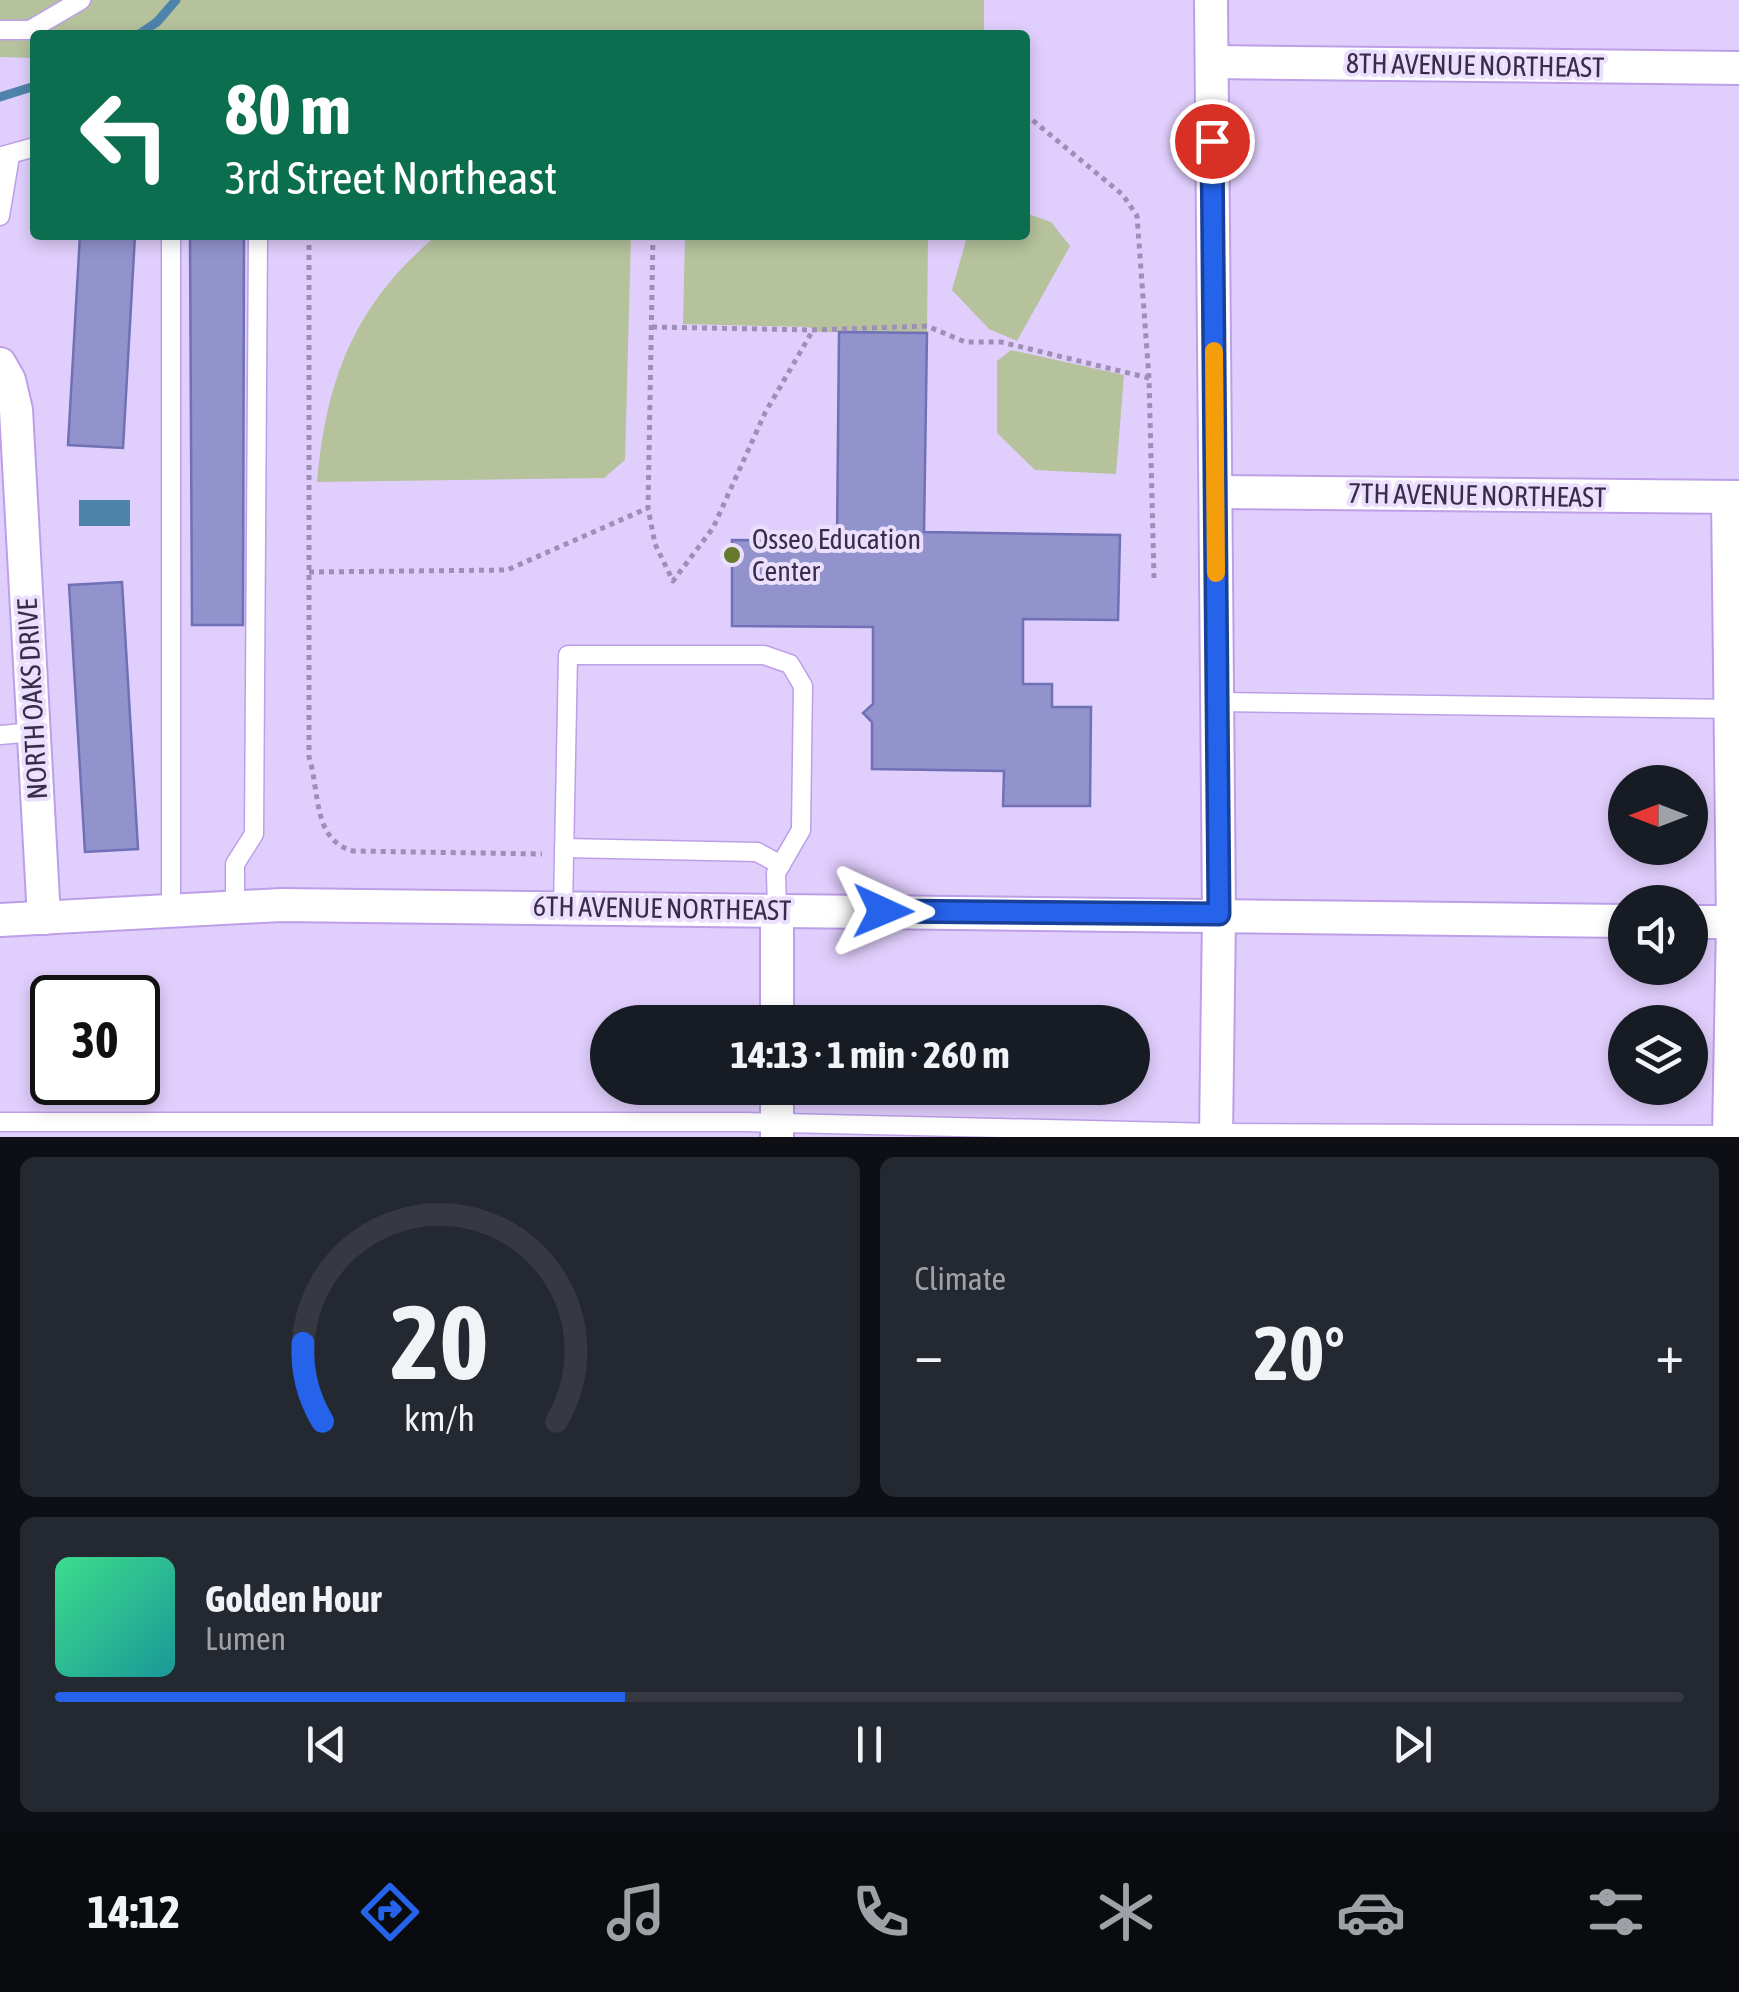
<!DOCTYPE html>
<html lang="en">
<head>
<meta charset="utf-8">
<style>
  :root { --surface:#171b24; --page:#242831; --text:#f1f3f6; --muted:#9ea1a6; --line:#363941; --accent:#2563eb }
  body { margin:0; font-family:"Asap Condensed",sans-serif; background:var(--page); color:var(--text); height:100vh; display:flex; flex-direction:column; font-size:38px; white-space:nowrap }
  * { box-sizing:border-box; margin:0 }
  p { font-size:32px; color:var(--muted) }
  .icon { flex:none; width:55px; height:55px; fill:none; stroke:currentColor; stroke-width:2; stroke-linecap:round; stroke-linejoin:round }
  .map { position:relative; height:1137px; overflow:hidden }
  .side { display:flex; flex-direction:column; gap:20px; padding:20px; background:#0d0f14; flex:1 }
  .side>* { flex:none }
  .guide { position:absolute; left:30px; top:30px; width:1000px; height:210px; border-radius:10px; box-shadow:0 5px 15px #0003; background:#0b6e4f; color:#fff; overflow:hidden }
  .needle { width:65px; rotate:270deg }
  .controls { position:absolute; left:1608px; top:765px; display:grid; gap:20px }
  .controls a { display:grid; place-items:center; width:100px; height:100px; border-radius:50%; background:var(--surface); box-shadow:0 5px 15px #0003; font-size:50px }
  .speed { position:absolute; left:30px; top:975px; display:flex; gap:20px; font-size:50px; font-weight:700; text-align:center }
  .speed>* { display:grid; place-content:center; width:130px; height:130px; border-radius:50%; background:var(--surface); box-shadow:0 5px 15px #0003; line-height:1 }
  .speed .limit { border:5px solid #111; border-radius:15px; background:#fff; color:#111 }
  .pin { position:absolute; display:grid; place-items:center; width:85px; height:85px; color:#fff; margin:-42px; border:5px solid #fff; border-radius:50%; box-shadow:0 2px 10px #0007 }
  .me { position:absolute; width:110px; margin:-55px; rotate:91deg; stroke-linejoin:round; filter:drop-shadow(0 0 8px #0008) }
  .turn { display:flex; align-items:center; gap:35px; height:210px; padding:0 30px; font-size:45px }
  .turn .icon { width:130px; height:130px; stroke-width:2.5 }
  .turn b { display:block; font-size:70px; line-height:85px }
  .big { font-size:75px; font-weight:700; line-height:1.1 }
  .side .widget { flex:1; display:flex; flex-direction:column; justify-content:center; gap:15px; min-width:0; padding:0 35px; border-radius:15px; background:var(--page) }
  .side .dial { align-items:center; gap:0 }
  .dial svg { height:260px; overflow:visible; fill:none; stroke:var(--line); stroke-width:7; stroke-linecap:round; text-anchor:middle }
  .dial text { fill:var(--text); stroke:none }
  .song { display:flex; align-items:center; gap:30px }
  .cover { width:120px; height:120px; border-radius:15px; background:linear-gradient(135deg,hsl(150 70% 55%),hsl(180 70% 35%)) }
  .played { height:10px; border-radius:5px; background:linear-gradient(90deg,var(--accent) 35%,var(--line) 35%) }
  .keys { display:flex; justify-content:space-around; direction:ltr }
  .heat { display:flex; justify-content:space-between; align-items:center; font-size:55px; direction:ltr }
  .side .tiles { flex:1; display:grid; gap:20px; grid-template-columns:1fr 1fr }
  .widget:last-child { grid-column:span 2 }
  .trip { position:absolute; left:590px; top:1005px; width:560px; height:100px; border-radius:50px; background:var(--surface); box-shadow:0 5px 15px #0003; font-weight:700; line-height:100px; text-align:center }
  .tabs { display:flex; height:160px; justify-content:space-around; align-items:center; background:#090b0e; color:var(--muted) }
  .tabs .icon { width:70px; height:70px }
  .tabs .active { color:var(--accent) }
  .tabs b { font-size:45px; color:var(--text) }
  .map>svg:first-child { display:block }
  .green { fill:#b5c29c }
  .water { fill:#4e83ab }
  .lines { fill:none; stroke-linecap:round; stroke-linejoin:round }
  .stream { stroke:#4e83ab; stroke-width:9 }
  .building { fill:#9293cc; stroke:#7070b6; stroke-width:2.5 }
  .service-casing { stroke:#bd9fe8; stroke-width:21 }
  .minor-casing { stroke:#bd9fe8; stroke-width:36 }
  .path { stroke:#9f8eb6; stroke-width:5; stroke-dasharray:5 5; stroke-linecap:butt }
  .service { stroke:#fff; stroke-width:18 }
  .minor { stroke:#fff; stroke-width:32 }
  .route-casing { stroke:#184099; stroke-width:25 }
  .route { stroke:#2563eb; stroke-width:18 }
  .slow { stroke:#f59e0b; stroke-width:18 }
  .poi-dot { fill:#657a2b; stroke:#eadffd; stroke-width:4 }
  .labels { text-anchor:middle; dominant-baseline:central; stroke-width:8; stroke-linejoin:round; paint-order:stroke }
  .street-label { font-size:28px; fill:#392c4a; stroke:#eadffd }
  .poi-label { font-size:28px; fill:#392c4a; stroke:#eadffd; text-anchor:start }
</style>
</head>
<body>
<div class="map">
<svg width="1739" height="1137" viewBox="0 0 1739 1137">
  <rect width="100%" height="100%" fill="#e0cefc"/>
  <g class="green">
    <polygon points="0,0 984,0 984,35 35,35 35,58 0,57"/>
    <polygon points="1025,213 1051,222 1070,246 1017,341 989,329 952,290 966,240 973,235 1025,235"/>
    <path d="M 437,235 L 631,235 L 625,460 L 604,478 L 317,482 C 326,378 355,304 437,235 Z"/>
    <polygon points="685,235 928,235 927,333 819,332 808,327 683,324"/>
    <polygon points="1011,350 1124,375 1116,474 1035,470 997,433 997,361"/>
  </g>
  <rect class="water" x="79" y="500" width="51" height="26"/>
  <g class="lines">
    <g class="stream">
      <polyline points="138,35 157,22 176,0"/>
      <polyline points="0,97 35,86"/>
    </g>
  </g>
  <g class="building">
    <polygon points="80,235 135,235 123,448 68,445"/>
    <polygon points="190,235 244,235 243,625 192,625"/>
    <polygon points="839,332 927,333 924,532 1120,535 1118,620 1023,619 1023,684 1052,684 1052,707 1091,707 1090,806 1003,806 1004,771 872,769 872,722 863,713 873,704 873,627 732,626 732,540 837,541"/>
    <polygon points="122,582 138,849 85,852 69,585"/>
  </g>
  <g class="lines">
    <defs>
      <g id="service">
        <polyline points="0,30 30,30 81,0"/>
        <polyline points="2,156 35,147"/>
        <polyline points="0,216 10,156"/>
        <polyline points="171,235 171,910"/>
        <polyline points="1218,702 1737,709"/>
        <polyline points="0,735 34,732"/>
        <polyline points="564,848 757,852 781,865"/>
        <polyline points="235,907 235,864 254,834 258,235"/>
        <polyline points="563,908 568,655 764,655 790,664 803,686 801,830 776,873 777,910"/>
        <polyline points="0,1122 743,1122 1216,1133 1734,1135"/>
      </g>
      <g id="minor">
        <polyline points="1211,0 1219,915 1216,1137"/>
        <polyline points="1212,62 1739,68"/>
        <polyline points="0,364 9,380 16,410 44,918"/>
        <polyline points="1216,492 1739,497"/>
        <polyline points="1728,497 1733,922 1729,1137"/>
        <polyline points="777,910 777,1022"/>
        <polyline points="0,920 281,905 1625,921"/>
        <polyline points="1690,922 1739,922"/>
        <polyline points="777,1088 777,1137"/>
      </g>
    </defs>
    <use href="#service" class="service-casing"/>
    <use href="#minor" class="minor-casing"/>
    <g class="path">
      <polyline points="1025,114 1123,195 1137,216 1149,378 1154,578"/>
      <path d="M 309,235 L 309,757 C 320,791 312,840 353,851 L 542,854"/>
      <polyline points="653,235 648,508 655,544 673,581 713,528 765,413 813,330"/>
      <polyline points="652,327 813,330 927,326 965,342 1001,342 1149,378"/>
      <polyline points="309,572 507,570 648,508"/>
    </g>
    <use href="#service" class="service"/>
    <use href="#minor" class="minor"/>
  </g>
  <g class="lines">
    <defs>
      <polyline id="route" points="883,911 1219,914 1212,141"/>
    </defs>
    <use href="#route" class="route-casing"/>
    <use href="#route" class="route"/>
    <polyline class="slow" points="1214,351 1216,573"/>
  </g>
  <circle class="poi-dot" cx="732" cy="555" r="10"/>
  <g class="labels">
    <g class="street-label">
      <text transform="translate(1475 65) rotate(1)">8TH AVENUE NORTHEAST</text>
      <text transform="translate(1477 495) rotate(1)">7TH AVENUE NORTHEAST</text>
      <text transform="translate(32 699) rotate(-93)">NORTH OAKS DRIVE</text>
      <text transform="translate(662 908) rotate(1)">6TH AVENUE NORTHEAST</text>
    </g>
    <g class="poi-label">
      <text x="752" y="539">Osseo Education<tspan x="752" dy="32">Center</tspan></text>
    </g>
  </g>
</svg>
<div class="controls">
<a><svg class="needle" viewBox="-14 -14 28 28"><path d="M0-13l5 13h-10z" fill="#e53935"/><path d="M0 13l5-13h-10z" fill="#9ea1a6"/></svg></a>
<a><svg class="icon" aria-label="sound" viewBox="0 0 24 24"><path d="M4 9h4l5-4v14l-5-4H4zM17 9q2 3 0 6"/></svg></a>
<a><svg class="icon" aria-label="layers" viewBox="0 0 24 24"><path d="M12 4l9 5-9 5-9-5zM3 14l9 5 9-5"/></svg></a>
</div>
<div class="speed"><div class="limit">30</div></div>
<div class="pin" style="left:1212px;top:141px;background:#d93025"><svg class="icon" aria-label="arrive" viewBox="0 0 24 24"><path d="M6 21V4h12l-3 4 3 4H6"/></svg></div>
<svg class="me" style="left:883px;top:911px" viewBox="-20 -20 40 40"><path d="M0-17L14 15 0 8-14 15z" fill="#2563eb" stroke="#fff" stroke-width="4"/></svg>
<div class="trip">14:13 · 1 min · 260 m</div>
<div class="guide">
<div class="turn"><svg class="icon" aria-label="left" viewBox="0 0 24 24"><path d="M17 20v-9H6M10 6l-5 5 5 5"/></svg><div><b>80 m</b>3rd Street Northeast</div></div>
</div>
</div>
<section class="side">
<div class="tiles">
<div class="widget dial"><svg viewBox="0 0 100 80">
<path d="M14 69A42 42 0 1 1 86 69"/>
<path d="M14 69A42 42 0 0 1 8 45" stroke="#2563eb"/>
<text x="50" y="56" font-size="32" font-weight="700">20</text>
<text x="50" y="72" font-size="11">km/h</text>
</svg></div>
<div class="widget"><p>Climate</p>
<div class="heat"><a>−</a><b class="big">20°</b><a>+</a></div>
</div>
<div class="widget">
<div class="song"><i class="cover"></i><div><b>Golden Hour</b><p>Lumen</p></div></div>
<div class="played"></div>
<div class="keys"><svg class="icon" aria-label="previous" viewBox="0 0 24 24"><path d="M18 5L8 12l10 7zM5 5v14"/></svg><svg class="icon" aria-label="pause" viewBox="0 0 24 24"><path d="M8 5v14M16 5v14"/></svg><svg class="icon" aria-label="next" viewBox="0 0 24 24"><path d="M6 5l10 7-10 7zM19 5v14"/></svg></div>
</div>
</div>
</section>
<nav class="tabs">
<b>14:12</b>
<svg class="icon active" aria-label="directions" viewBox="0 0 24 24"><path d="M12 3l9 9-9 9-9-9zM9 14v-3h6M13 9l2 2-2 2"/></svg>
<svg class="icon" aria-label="music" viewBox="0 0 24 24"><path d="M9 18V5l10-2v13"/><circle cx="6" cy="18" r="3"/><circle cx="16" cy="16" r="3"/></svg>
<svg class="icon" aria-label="phone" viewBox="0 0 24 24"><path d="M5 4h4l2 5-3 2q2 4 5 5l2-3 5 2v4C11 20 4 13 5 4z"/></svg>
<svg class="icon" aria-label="climate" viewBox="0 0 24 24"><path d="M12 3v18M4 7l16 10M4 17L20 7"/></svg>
<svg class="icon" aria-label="car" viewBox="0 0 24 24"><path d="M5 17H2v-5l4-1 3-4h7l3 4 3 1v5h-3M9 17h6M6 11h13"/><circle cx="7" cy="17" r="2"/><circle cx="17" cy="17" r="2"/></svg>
<svg class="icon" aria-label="filters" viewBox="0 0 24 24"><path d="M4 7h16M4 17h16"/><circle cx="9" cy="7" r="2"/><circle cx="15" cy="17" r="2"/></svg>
</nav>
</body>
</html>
